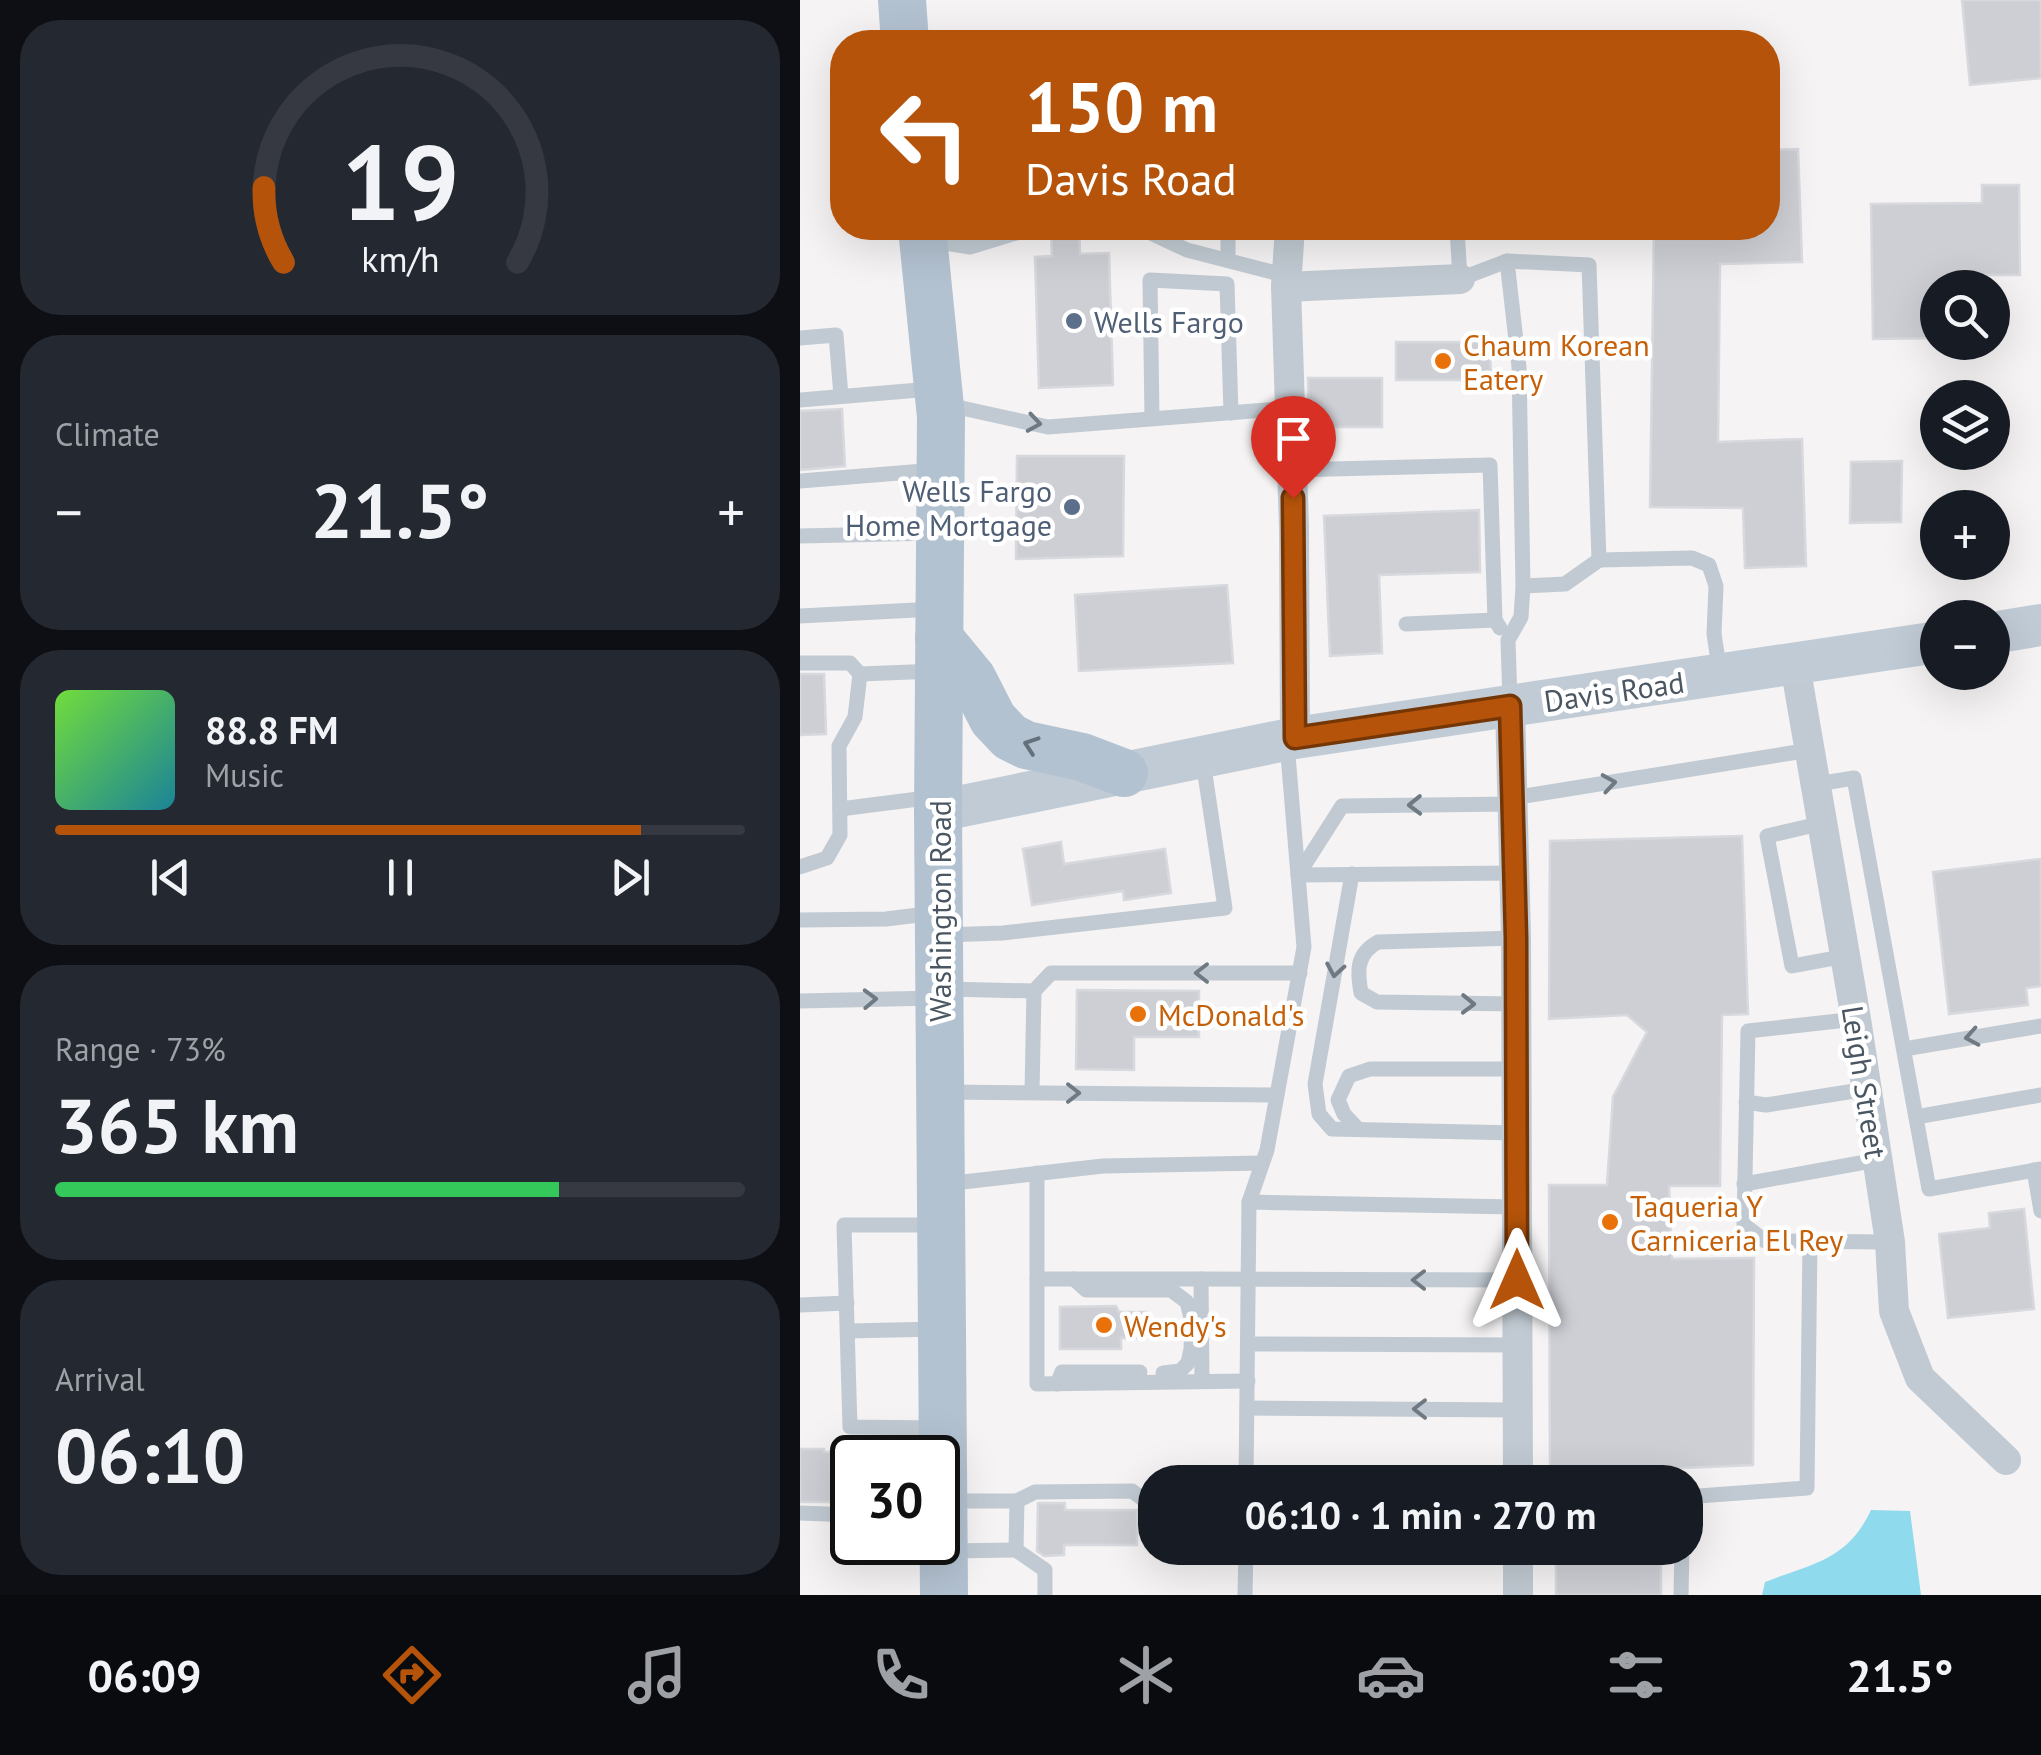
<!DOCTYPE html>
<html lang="en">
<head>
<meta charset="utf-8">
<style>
  :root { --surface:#171b24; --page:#242831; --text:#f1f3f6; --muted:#9ea1a6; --line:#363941; --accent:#b45309 }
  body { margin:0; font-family:"PT Sans",sans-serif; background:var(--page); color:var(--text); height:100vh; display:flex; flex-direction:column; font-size:38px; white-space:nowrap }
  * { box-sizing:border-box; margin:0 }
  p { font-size:32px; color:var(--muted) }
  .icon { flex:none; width:55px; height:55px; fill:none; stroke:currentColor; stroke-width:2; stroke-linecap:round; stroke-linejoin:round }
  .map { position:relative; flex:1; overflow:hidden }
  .drawer { display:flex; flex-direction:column; gap:20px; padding:20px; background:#0d0f14; width:800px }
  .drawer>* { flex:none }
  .guide { position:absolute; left:30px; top:30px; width:950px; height:210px; border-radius:40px; box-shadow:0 10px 40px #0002; background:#b45309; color:#fff; overflow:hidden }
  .tools { position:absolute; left:1120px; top:270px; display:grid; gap:20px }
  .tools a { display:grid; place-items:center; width:90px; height:90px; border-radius:50%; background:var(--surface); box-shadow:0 10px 40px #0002; font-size:50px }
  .speed { position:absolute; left:30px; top:1435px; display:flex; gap:20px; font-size:50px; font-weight:700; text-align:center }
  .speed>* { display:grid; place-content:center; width:130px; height:130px; border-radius:50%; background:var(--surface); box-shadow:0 10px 40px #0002; line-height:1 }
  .speed .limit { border:5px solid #111; border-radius:15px; background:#fff; color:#111 }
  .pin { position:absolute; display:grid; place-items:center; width:85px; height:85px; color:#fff; margin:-102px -42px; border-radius:50% 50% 50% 0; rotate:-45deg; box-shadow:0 0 10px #0007 }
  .pin .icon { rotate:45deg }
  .me { position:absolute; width:110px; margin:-55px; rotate:0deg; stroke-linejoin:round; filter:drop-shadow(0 0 8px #0008) }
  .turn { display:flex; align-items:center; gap:35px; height:210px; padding:0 30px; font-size:45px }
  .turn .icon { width:130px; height:130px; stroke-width:2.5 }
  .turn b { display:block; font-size:70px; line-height:85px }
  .big { font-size:75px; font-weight:700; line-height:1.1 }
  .drawer .card { flex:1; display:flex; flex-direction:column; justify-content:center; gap:15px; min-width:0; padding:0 35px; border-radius:40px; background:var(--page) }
  .drawer .dial { align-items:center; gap:0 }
  .dial svg { height:260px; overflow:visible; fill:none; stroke:var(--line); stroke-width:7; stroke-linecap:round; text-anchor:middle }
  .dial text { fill:var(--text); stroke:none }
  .song { display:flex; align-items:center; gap:30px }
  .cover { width:120px; height:120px; border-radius:15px; background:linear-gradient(135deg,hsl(100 70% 55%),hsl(190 70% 35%)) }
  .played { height:10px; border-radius:5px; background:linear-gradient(90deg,var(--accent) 85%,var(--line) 85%) }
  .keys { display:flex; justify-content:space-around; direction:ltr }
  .heat { display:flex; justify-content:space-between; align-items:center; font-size:55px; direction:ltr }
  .charge { height:15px; border-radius:8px; background:linear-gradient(90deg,#34c759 73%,var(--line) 0) }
  .trip { position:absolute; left:338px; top:1465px; width:565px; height:100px; border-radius:40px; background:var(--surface); box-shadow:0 10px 40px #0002; font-weight:700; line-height:100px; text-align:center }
  .tab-bar { display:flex; height:160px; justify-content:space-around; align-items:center; background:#090b0e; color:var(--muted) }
  .tab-bar .icon { width:70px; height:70px }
  .tab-bar .current { color:var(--accent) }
  .tab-bar b { font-size:45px; color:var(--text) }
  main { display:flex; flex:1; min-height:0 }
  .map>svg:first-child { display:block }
  .water { fill:#90daee }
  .building { fill:#cdcfd5; stroke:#d7d9de; stroke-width:2.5 }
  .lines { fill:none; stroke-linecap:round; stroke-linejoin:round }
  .lane { stroke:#c1cad2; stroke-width:15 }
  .street { stroke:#c1cad2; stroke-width:30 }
  .secondary { stroke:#c1cbd6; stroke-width:42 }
  .primary { stroke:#b3c2d1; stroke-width:48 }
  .oneway { stroke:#6e7983 }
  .oneway2 { stroke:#64717d }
  .route-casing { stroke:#753606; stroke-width:25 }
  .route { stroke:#b45309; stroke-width:18 }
  .service-dot { fill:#5c6f8a; stroke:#fff; stroke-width:4 }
  .food-dot { fill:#e8710a; stroke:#fff; stroke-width:4 }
  .labels { text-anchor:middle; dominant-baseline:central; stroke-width:9; stroke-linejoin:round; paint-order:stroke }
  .service-label { font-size:30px; fill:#4e5e75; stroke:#fff; text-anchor:start }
  .food-label { font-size:30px; fill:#c56008; stroke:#fff; text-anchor:start }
  .street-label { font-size:30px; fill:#4a5661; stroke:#fff }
</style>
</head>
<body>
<main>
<section class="drawer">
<div class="card dial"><svg viewBox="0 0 100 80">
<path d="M14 69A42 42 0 1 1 86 69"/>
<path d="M14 69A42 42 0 0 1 8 46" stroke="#b45309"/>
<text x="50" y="56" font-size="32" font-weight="700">19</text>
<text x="50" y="72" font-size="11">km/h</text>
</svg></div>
<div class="card"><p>Climate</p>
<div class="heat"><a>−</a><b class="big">21.5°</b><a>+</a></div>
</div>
<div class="card">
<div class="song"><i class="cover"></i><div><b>88.8 FM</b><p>Music</p></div></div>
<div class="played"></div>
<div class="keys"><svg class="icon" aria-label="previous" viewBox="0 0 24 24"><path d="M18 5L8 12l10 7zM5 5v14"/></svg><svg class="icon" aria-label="pause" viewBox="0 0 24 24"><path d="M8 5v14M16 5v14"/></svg><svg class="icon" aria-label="next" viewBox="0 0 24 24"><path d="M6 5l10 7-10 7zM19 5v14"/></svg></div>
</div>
<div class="card"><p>Range · 73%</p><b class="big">365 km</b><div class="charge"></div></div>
<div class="card"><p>Arrival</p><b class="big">06:10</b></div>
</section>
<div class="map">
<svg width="1241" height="1595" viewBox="0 0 1241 1595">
  <rect width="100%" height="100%" fill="#f5f3f3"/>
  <path class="water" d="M 1071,1510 L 1110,1511 L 1121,1595 L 962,1595 L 965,1582 C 1013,1563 1047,1561 1071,1510 Z"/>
  <g class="building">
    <polygon points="1162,0 1241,0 1241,78 1170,85"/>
    <polygon points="998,149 1002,262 920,264 918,442 1002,439 1006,566 945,568 943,508 850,507 854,228 968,228 968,150"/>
    <polygon points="1182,185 1219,185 1220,275 1164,275 1164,288 1138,288 1138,338 1073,339 1071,204 1182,203"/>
    <polygon points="251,228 279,228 280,254 309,253 313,385 239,388 235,257 252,256"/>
    <polygon points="596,342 690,342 691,380 596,380"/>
    <polygon points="508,378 582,378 582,427 509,427"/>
    <polygon points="42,409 45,466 0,470 0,411"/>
    <polygon points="217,456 324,456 323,556 216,559"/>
    <polygon points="1102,461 1101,522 1050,523 1051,462"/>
    <polygon points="679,510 680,572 579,575 582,653 530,656 524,516"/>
    <polygon points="427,585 433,663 279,671 275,595"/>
    <polygon points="0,674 24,674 26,734 0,735"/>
    <polygon points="942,836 948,1014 922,1015 920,1186 869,1186 872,1259 954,1258 953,1465 860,1469 860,1482 750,1482 749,1185 807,1185 813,1097 847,1032 827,1015 749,1019 750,841"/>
    <polygon points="261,842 264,864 365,849 371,893 324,900 323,891 232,905 223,849"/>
    <polygon points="1241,859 1241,986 1226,988 1228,1005 1149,1014 1133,872"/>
    <polygon points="277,990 399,991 399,1037 334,1037 334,1070 276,1069"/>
    <polygon points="1224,1209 1234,1309 1148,1318 1139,1234 1190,1228 1189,1213"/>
    <polygon points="316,1306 319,1312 347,1312 347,1338 321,1338 321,1349 260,1349 260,1307"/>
    <polygon points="0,1449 24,1449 24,1452 31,1452 31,1502 0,1502"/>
    <polygon points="238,1503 265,1503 265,1510 337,1510 337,1545 264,1545 264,1555 244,1556 237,1551"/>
    <rect x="756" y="1548" width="105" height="47"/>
  </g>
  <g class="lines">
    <g class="lane">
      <polyline points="340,228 387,250 487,276"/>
      <polyline points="657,228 660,279 707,261"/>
      <polyline points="127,240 170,247 233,228"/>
      <polyline points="428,260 428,228"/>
      <polyline points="0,338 36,335 41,396"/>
      <polyline points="0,400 131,389"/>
      <polyline points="148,405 248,427 490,408"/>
      <polyline points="352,418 350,280 427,284 431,413"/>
      <polyline points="492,470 690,465 695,620"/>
      <polyline points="0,481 136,470"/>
      <polyline points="0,536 136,533"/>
      <polyline points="799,560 892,558 909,565 916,586 914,634 920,673"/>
      <polyline points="0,616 135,609"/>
      <polyline points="606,624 695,620 700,628"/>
      <polyline points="0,663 50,663 60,674 55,717 39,746 40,835 27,858 0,867"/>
      <polyline points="60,674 136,671"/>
      <polyline points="710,702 708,640 721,617 723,586 719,367 707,261 789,265 799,560 765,584 723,586"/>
      <polyline points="1017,784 1054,778 1129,1189 1241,1169"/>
      <polyline points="713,798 1010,750"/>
      <polyline points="713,804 542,806 498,875 714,873"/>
      <polyline points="40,809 134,797"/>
      <polyline points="1023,823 967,836 992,966 1046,956"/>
      <polyline points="552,874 515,1084 519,1114 532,1129 717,1133"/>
      <polyline points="0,920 86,919 135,913"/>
      <polyline points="143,935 203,933 425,908 403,761"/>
      <path d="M 716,938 L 578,942 C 556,954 557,971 561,993 L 577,1002 L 716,1004"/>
      <polyline points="146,989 234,991 251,973 500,973"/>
      <polyline points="0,1001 136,998"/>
      <polyline points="1056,1019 948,1031 944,1225 965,1241 1090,1242"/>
      <polyline points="1104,1049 1241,1026"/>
      <polyline points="144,1092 477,1095"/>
      <polyline points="232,1092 234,991"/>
      <polyline points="946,1102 966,1105 1067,1089"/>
      <polyline points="1116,1117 1241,1095"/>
      <polyline points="558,1129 544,1114 538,1100 549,1076 570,1069 717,1069"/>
      <polyline points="1234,1170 1241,1211"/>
      <polyline points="237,1173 237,1384 448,1381"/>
      <polyline points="145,1184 303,1166 462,1163"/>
      <polyline points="944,1184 1077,1160"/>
      <polyline points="449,1202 467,1150 504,947 487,743"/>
      <polyline points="137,1225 44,1225 50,1427 138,1428"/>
      <polyline points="237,1279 401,1279 402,1381"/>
      <polyline points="274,1279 286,1290 371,1290 387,1302 392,1322 391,1349 388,1363 380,1371 363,1373"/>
      <polyline points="401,1279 717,1280"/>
      <polyline points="0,1305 47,1303"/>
      <polyline points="48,1331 138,1329"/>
      <polyline points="448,1344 717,1345"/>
      <polyline points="257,1384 262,1372 340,1372"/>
      <polyline points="447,1408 717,1410"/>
      <polyline points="446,1475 718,1474"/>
      <polyline points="446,1482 449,1202 717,1207"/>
      <polyline points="885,1497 1007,1488 1010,1241"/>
      <polyline points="147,1501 217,1501"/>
      <polyline points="0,1513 52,1515"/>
      <polyline points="147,1551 216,1550"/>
      <polyline points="245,1595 245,1570 216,1550 217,1501 235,1492 332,1491 355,1508"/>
      <polyline points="445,1595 446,1548"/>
      <polyline points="881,1595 882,1548"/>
    </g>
    <g class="street">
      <polyline points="490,228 486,287 494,527 495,738"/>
      <polyline points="486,287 660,279"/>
      <polyline points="995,665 1056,1019 1090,1242 1094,1311 1120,1378 1206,1460"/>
      <polyline points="710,706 716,938 718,1482"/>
      <polyline points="718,1548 718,1595"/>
    </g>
    <g class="secondary">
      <polyline points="1192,633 1241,625"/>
      <polyline points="138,811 495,738 1138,642"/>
    </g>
    <g class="primary">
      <polyline points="102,0 105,42"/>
      <polyline points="122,228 141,417 138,811 144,1595"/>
      <polyline points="139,638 172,678 193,719 210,737 226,745 282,757 324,773"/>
    </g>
  </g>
  <defs><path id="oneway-chevron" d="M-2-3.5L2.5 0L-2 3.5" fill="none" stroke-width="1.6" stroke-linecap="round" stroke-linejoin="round" transform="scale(2.5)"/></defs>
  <g class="oneway">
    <use href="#oneway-chevron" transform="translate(234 423) rotate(9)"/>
    <use href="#oneway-chevron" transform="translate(809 783) rotate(-9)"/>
    <use href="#oneway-chevron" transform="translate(615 805) rotate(179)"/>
    <use href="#oneway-chevron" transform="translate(535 970) rotate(100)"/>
    <use href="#oneway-chevron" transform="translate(402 973) rotate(-180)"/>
    <use href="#oneway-chevron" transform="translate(70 999) rotate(-2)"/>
    <use href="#oneway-chevron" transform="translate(668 1004) rotate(1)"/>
    <use href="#oneway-chevron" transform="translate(1172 1037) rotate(170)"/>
    <use href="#oneway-chevron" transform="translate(273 1093)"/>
    <use href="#oneway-chevron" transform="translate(619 1280) rotate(-180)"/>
    <use href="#oneway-chevron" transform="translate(620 1409) rotate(-180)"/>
  </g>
  <use class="oneway2" href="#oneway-chevron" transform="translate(231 745) rotate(-161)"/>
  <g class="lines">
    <defs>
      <polyline id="route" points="493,498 495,738 710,706 716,938 717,1280"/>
    </defs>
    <use href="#route" class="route-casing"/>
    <use href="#route" class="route"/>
  </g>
  <g class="service-dot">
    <circle cx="274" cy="321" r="10"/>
    <circle cx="272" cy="507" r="10"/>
  </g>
  <g class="food-dot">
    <circle cx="643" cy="361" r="10"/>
    <circle cx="338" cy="1014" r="10"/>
    <circle cx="810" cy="1222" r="10"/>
    <circle cx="304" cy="1325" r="10"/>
  </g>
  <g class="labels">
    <g class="service-label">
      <text x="294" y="321">Wells Fargo</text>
      <text x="252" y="490" text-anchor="end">Wells Fargo<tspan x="252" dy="34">Home Mortgage</tspan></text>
    </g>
    <g class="food-label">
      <text x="663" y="344">Chaum Korean<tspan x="663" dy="34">Eatery</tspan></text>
      <text x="358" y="1014">McDonald's</text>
      <text x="830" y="1205">Taqueria Y<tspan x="830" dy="34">Carniceria El Rey</tspan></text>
      <text x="324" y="1325">Wendy's</text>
    </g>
    <g class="street-label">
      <text transform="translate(814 691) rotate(-8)">Davis Road</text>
      <text transform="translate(139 911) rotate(-90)">Washington Road</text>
      <text transform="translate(1065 1082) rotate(81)">Leigh Street</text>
    </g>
  </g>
</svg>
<div class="tools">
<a><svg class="icon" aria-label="search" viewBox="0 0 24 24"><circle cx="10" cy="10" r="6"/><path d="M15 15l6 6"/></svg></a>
<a><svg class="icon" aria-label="layers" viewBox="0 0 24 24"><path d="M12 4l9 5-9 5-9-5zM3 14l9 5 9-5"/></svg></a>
<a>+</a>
<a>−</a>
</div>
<div class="speed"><div class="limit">30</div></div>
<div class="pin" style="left:493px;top:498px;background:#d93025"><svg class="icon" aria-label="arrive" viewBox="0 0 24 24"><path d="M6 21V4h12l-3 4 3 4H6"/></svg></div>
<svg class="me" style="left:717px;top:1280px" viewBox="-20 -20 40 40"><path d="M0-17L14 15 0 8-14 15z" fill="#b45309" stroke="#fff" stroke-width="4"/></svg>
<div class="trip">06:10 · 1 min · 270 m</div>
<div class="guide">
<div class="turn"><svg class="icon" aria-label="left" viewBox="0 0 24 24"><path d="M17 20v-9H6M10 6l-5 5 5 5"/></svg><div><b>150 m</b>Davis Road</div></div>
</div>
</div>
</main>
<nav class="tab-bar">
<b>06:09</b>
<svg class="icon current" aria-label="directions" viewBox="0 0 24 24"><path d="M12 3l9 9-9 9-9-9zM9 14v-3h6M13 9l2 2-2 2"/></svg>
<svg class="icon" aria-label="music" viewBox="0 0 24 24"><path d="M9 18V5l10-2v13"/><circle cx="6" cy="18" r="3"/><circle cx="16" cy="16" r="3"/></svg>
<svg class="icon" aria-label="phone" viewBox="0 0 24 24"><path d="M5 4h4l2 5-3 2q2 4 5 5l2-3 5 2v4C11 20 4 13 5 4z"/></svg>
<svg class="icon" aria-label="climate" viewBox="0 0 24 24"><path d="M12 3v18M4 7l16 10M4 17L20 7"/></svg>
<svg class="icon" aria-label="car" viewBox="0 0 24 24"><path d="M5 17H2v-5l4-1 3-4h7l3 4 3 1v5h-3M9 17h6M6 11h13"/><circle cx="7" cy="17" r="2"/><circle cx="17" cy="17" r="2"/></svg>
<svg class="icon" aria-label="filters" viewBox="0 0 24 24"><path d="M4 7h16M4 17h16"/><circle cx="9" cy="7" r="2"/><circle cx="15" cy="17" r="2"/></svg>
<b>21.5°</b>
</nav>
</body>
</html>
